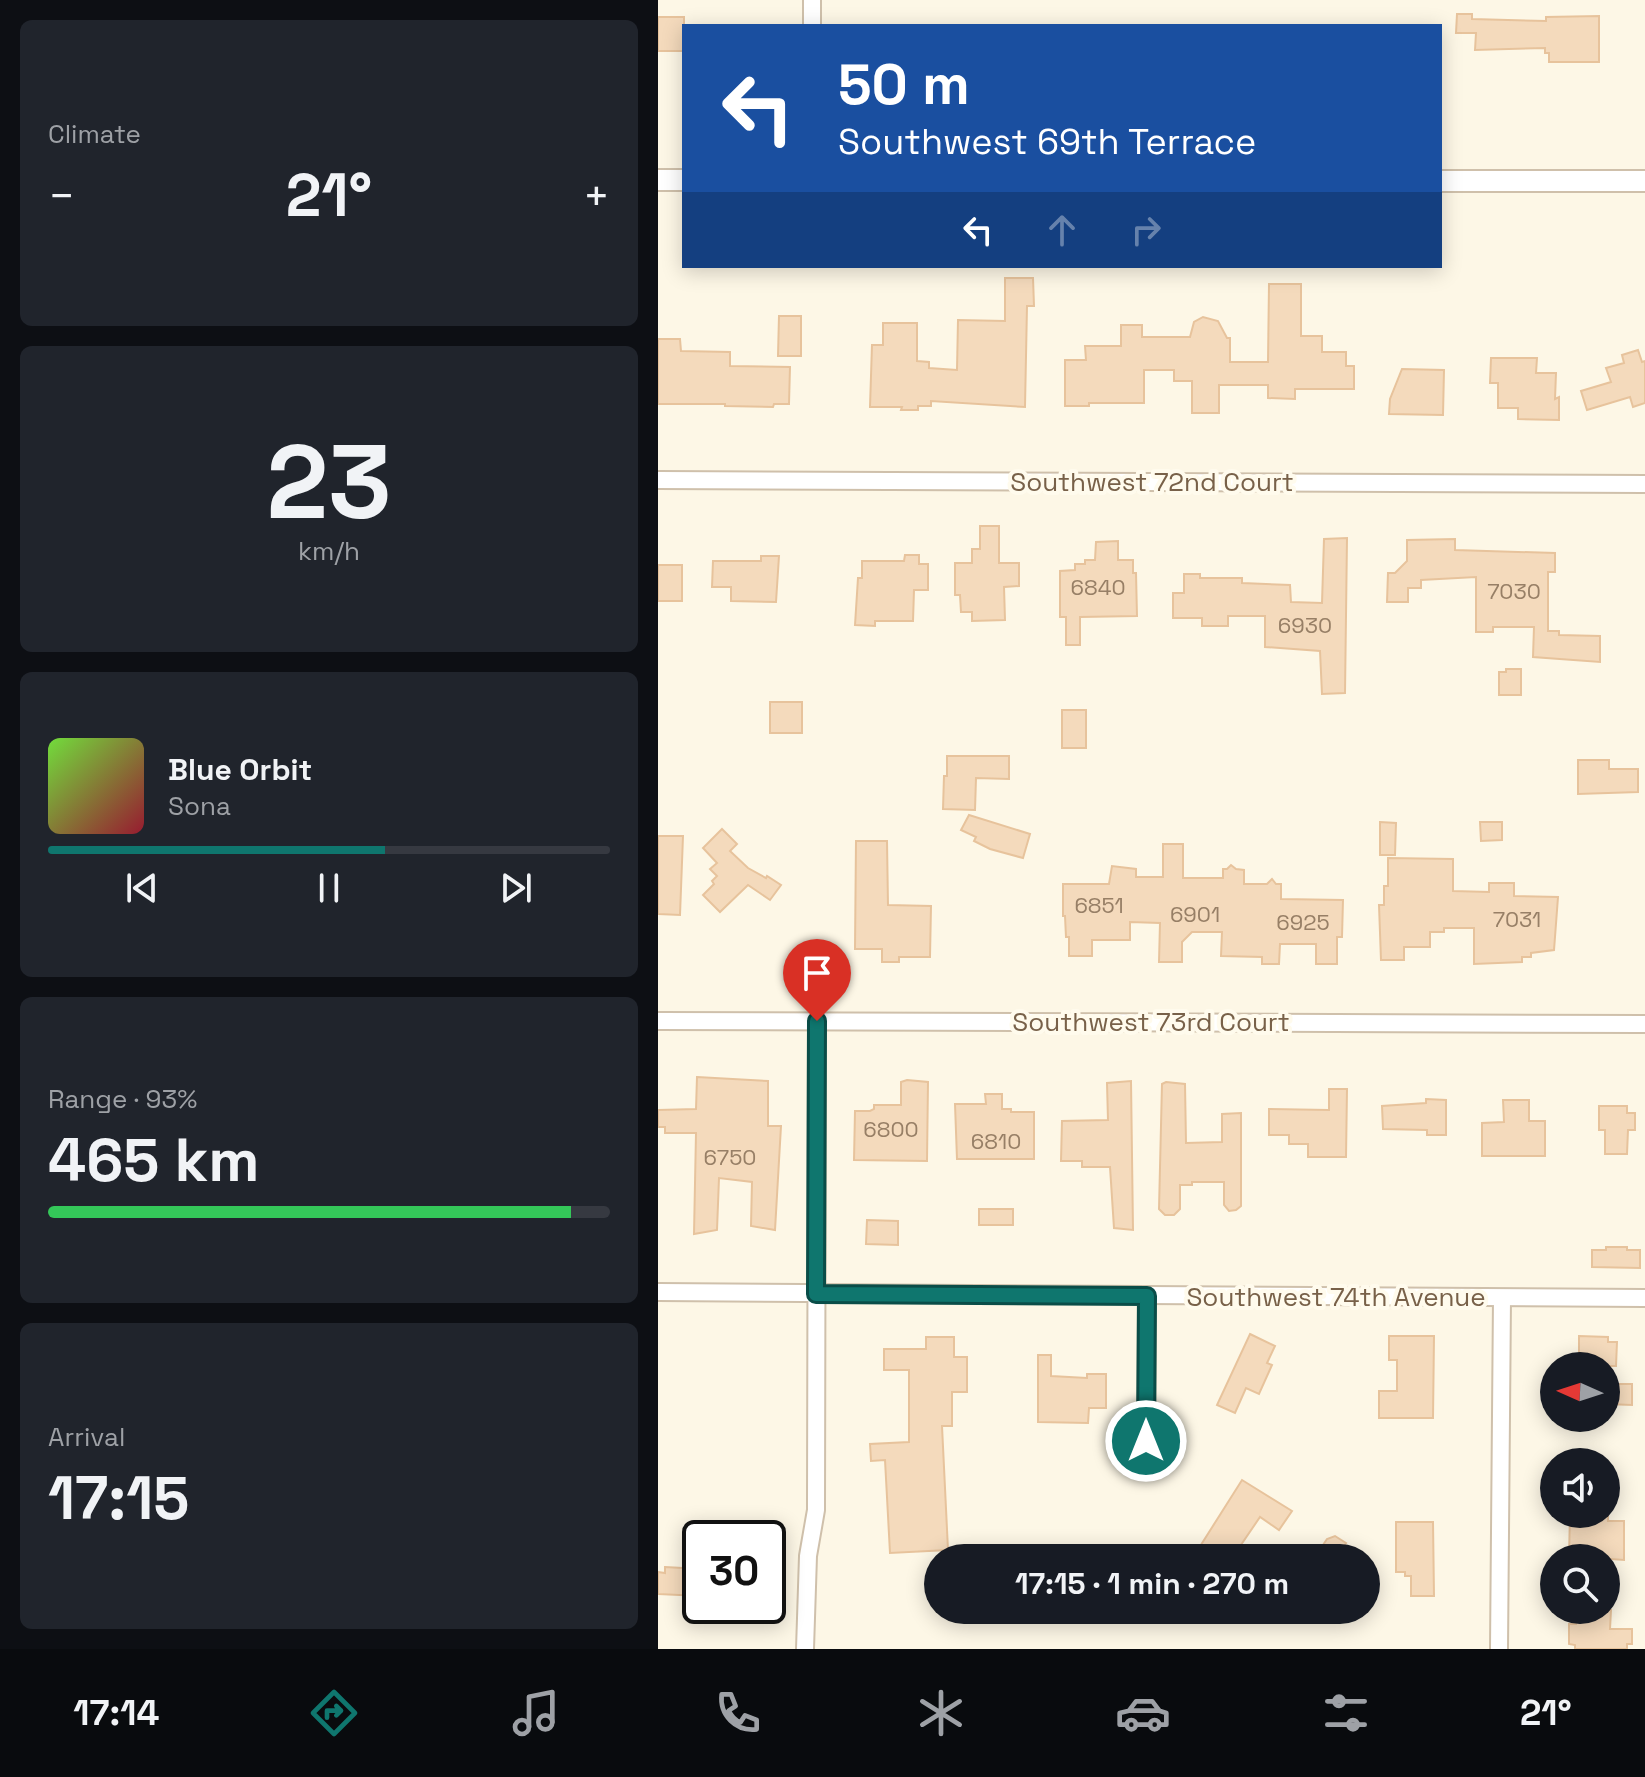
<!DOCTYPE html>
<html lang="en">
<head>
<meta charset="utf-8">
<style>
  :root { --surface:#171b24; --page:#20242c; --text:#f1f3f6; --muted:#9ea1a6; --line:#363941; --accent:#0f766e }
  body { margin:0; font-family:"Space Grotesk",sans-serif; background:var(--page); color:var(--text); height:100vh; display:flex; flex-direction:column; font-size:30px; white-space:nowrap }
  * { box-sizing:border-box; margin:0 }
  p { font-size:26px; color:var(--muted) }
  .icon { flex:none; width:44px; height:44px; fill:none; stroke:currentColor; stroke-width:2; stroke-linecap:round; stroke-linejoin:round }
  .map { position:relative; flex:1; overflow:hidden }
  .panel { display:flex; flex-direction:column; gap:20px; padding:20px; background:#0d0f14; width:658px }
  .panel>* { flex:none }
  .banner { position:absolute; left:24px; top:24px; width:760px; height:244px; border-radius:0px; box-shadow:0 4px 20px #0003; background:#1a4fa0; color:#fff; overflow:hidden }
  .needle { width:52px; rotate:273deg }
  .controls { position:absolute; left:882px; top:1352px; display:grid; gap:16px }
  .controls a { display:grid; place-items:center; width:80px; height:80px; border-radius:50%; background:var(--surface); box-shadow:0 4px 20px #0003; font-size:40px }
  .speed { position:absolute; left:24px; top:1520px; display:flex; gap:16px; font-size:40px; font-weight:700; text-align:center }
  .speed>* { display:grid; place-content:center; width:104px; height:104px; border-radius:50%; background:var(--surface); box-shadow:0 4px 20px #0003; line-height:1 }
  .speed .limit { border:4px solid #111; border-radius:12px; background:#fff; color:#111 }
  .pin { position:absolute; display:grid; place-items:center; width:68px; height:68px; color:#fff; margin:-82px -34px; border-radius:50% 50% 50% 0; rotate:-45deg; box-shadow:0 0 8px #0007 }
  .pin .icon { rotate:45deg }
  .me { position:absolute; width:88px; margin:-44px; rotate:0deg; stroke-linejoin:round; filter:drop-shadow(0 0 6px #0008) }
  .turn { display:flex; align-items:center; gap:28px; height:168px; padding:0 24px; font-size:36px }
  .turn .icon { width:104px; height:104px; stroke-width:2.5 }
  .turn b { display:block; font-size:56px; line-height:68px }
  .lanes { display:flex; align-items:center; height:76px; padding:0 24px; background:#0003; justify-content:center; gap:40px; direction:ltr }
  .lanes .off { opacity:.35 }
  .big { font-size:60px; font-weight:600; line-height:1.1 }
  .panel .widget { flex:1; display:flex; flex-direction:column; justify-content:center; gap:12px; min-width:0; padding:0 28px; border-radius:12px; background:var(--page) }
  .panel .dial { align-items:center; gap:0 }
  .dial b { font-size:104px; line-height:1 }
  .song { display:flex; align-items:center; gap:24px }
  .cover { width:96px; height:96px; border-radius:12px; background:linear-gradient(135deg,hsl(100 70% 55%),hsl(350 70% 35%)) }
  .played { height:8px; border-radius:4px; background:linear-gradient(90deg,var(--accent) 60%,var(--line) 60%) }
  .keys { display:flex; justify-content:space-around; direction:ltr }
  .heat { display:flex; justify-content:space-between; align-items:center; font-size:44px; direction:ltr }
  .charge { height:12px; border-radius:6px; background:linear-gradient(90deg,#34c759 93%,var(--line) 0) }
  .trip { position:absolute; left:266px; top:1544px; width:456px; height:80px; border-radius:40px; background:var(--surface); box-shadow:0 4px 20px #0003; font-weight:600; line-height:80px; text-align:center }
  .tab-bar { display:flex; height:128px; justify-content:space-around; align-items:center; background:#090b0e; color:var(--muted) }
  .tab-bar .icon { width:56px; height:56px }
  .tab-bar .on { color:var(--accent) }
  .tab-bar b { font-size:36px; color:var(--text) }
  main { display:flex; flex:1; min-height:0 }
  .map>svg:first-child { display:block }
  .building { fill:#f4dabc; stroke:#e7c39c; stroke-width:2 }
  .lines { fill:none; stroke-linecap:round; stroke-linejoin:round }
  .minor-casing { stroke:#cfc0ab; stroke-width:20 }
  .tertiary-casing { stroke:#cfc0ab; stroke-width:24 }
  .minor { stroke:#fff; stroke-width:16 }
  .tertiary { stroke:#fff; stroke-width:20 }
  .route-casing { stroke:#0a4d48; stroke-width:20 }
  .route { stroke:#0f766e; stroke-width:14 }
  .labels { text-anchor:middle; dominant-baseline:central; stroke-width:8; stroke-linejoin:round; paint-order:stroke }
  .number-label { font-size:22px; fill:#977f66 }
  .street-label { font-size:26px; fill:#786149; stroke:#fffbed }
</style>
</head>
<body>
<main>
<section class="panel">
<div class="widget"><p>Climate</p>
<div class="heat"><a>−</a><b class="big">21°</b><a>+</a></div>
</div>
<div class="widget dial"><b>23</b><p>km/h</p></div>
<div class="widget">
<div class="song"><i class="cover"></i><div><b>Blue Orbit</b><p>Sona</p></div></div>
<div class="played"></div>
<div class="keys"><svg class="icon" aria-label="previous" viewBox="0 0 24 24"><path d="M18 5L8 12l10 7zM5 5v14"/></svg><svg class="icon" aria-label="pause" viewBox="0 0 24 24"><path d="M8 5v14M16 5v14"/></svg><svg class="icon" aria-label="next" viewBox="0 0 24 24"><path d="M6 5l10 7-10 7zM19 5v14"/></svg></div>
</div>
<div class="widget"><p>Range · 93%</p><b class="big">465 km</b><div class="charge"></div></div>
<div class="widget"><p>Arrival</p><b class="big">17:15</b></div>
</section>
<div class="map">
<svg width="987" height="1649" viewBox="0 0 987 1649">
  <rect width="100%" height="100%" fill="#fdf7e6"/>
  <g class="building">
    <polygon points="799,14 814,14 814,19 888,21 888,17 941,16 941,62 891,62 891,53 887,53 887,48 817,50 818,33 798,33"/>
    <rect x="0" y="17" width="26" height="34"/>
    <polygon points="347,278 375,278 376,306 369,306 367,407 273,401 273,406 260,406 260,410 243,410 244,407 212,407 214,345 225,345 225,323 259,323 259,361 271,362 271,368 299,370 300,320 347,321"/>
    <polygon points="611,284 643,284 643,336 664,336 664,352 688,352 688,366 696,366 696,389 637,389 637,399 610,398 610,385 561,385 561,413 534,413 534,381 516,381 516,370 486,370 486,403 431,403 431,406 407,406 407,360 428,360 427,346 463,346 463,325 484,325 484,337 532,337 536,322 545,317 560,321 569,338 572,338 572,362 610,362"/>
    <polygon points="121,316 143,316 143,356 120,356"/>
    <polygon points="0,339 22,339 23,351 72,352 72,366 132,367 131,404 116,404 115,407 67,406 67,404 0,404"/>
    <polygon points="980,350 984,362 987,361 987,403 975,407 972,397 929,410 923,391 953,382 948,368 966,363 964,355"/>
    <polygon points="833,358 879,358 878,373 898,373 897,399 901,397 901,420 860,419 860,408 840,408 840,383 832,383"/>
    <polygon points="744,369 786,370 785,415 731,414 732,399"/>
    <polygon points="322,526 341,526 341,563 361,563 361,586 346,587 347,620 314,621 314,612 303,612 302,595 297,595 297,563 314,563 314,549 322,549"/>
    <polygon points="689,538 687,693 664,694 662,651 607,647 607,616 570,616 570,626 544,626 544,618 515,618 515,593 526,593 526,574 542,574 542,578 584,578 584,583 632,585 633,602 664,603 666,539"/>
    <polygon points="797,539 797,550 897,553 897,572 890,572 890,631 901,631 901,635 942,636 942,662 875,657 876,627 835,627 835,632 818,632 818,577 763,580 763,588 750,588 750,602 729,602 730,573 737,573 749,561 749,540"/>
    <polygon points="460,541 460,560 475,560 475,573 478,573 479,616 422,617 422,645 408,645 408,617 402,617 402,571 417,570 417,564 427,564 427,560 437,560 438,542"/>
    <polygon points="247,555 261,555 261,564 270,564 270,590 256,590 255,621 217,621 217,626 197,625 200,578 204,578 204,561 246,561"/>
    <polygon points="103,556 121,556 118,602 73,601 73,587 54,587 55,561 103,561"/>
    <rect x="0" y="565" width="24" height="36"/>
    <polygon points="848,669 863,669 863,695 841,695 841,672 848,672"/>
    <rect x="112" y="702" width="32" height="31"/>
    <rect x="404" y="710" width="24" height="38"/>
    <polygon points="289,756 351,756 351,779 318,778 317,810 285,809 286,776 289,776"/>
    <polygon points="920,760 951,760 951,769 980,769 980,792 920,794"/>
    <polygon points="311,815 372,834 365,858 332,849 316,841 318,837 303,830"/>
    <polygon points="722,822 738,823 737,855 722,855"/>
    <polygon points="822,822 844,822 844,840 823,841"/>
    <polygon points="64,829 79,844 72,851 90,868 108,878 109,876 123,885 112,900 90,885 62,912 45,895 56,884 54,881 59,876 52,869 59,863 45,848"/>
    <polygon points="0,836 25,836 22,915 0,914"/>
    <polygon points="198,841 229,841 230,905 273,906 272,957 241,957 241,962 224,962 224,949 197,949"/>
    <polygon points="505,844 525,844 525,878 565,878 565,869 569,869 573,865 578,869 586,870 586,884 609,884 614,879 618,884 623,884 623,899 685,900 684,937 679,937 679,964 658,964 658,944 622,944 621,964 604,964 604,957 563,956 564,932 534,932 524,942 524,962 501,962 502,923 472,922 472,940 434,940 434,956 411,956 411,937 408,937 407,916 405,916 405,884 451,884 454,866 478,869 478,877 505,877"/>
    <polygon points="730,858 795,859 795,891 831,892 831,883 856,883 856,896 900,897 896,950 873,953 873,957 864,957 864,962 816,964 816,928 786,928 786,932 772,932 772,947 746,947 746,960 723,960 721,905 726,905 726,886 730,886"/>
    <polygon points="39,1077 110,1081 110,1126 123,1126 117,1230 93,1226 94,1182 61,1178 59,1230 36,1234 38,1133 7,1133 7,1127 0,1127 0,1110 38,1109"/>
    <polygon points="249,1080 270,1082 269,1161 196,1160 197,1111 212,1111 216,1109 216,1105 243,1105 243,1082"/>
    <polygon points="473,1081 475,1230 456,1228 452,1167 424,1167 424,1161 403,1161 404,1121 450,1120 449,1083"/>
    <polygon points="508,1082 527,1084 528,1143 564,1142 564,1114 583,1113 583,1206 578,1210 571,1211 566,1205 566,1182 534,1182 534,1185 522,1185 522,1209 516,1215 507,1215 501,1209 504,1084"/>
    <polygon points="671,1089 689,1089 688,1157 650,1157 650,1144 631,1144 631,1135 611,1135 611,1109 671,1110"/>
    <polygon points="327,1094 344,1094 344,1109 353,1109 353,1112 376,1112 376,1159 299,1159 297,1104 328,1104"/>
    <polygon points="768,1099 788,1100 788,1135 769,1135 769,1130 725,1129 724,1106 768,1103"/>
    <polygon points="845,1100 871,1100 871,1121 887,1121 887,1156 824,1156 824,1123 846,1122"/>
    <polygon points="941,1106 969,1106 969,1113 977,1113 977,1130 970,1130 969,1154 947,1154 947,1130 941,1130"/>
    <rect x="321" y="1209" width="34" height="16"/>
    <polygon points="209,1220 240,1221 240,1245 208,1244"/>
    <polygon points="948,1247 969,1247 969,1250 982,1250 982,1268 934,1267 934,1250 948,1250"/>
    <polygon points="592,1334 617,1346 609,1363 614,1365 601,1394 588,1388 577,1413 559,1405"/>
    <polygon points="731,1336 776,1336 775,1418 721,1418 721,1391 739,1391 739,1360 731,1360"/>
    <polygon points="921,1336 950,1337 950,1342 959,1342 958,1366 921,1366"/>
    <polygon points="268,1337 296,1337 296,1357 309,1357 309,1392 294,1392 294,1426 284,1426 290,1550 232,1553 227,1460 213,1461 212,1444 251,1442 251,1370 226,1370 226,1349 268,1349"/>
    <polygon points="380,1355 393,1355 393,1376 429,1378 429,1374 448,1374 448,1408 431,1408 430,1423 380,1422"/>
    <polygon points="948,1384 974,1384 974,1405 948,1404"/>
    <polygon points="584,1480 634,1511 621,1530 602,1517 574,1558 556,1558 541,1548"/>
    <polygon points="912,1514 950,1514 950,1521 966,1521 966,1560 911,1556"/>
    <polygon points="738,1522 775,1522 776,1596 753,1596 753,1576 747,1576 747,1572 738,1572"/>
    <polygon points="677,1536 688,1543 679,1558 664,1558 663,1548 669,1539"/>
    <polygon points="7,1567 42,1569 42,1596 0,1594 0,1572 7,1573"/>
    <polygon points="918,1610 953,1610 952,1629 974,1629 974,1644 969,1644 969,1649 917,1649 917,1645 911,1644 911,1624 918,1624"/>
  </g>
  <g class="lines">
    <defs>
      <g id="minor">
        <polyline points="154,26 154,0"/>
        <polyline points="0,480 987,484"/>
        <polyline points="0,1021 987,1024"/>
        <polyline points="0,1292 987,1298"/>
        <polyline points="488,1464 489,1296"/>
        <polyline points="147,1649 150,1556 158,1510 159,1021"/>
        <polyline points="841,1649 844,1298"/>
      </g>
      <g id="tertiary">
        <polyline points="0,180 26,180"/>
        <polyline points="782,181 987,181"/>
      </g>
    </defs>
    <use href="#minor" class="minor-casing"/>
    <use href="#tertiary" class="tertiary-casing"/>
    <use href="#minor" class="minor"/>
    <use href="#tertiary" class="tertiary"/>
  </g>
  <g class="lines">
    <defs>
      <polyline id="route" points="159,1021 158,1294 489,1296 488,1441"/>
    </defs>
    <use href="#route" class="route-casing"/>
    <use href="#route" class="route"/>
  </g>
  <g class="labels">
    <g class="number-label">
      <text x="440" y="587">6840</text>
      <text x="856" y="591">7030</text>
      <text x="647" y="625">6930</text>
      <text x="441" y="905">6851</text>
      <text x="537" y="914">6901</text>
      <text x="859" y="919">7031</text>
      <text x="645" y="922">6925</text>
      <text x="233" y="1129">6800</text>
      <text x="338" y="1141">6810</text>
      <text x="72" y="1157">6750</text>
    </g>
    <g class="street-label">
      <text x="494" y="482">Southwest 72nd Court</text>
      <text x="493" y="1022">Southwest 73rd Court</text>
      <text x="678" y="1297">Southwest 74th Avenue</text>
    </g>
  </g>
</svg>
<div class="controls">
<a><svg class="needle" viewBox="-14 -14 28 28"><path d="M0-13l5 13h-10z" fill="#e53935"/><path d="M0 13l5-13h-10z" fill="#9ea1a6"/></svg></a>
<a><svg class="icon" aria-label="sound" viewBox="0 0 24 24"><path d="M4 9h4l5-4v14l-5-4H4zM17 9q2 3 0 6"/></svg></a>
<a><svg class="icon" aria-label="search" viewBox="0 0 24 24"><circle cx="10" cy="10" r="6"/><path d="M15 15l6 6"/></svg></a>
</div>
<div class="speed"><div class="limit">30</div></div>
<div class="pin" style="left:159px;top:1021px;background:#d93025"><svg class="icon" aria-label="arrive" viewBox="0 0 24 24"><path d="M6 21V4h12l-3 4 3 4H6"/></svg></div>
<svg class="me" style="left:488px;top:1441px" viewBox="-20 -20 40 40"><circle r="17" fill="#0f766e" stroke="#fff" stroke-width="3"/><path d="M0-11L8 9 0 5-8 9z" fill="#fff"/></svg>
<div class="trip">17:15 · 1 min · 270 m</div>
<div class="banner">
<div class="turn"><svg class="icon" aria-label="left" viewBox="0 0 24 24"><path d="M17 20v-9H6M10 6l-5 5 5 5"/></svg><div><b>50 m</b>Southwest 69th Terrace</div></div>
<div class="lanes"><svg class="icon" aria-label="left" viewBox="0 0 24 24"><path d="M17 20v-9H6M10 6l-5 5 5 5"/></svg><svg class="icon off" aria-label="ahead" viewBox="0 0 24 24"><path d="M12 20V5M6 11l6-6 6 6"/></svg><svg class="icon off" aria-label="right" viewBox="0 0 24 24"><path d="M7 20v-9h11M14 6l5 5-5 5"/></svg></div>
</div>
</div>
</main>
<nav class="tab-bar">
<b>17:14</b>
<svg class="icon on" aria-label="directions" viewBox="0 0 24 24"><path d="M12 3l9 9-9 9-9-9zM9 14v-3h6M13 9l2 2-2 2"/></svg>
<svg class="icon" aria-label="music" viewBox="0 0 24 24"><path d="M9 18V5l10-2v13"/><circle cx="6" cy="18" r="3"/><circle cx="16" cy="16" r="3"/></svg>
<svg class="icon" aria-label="phone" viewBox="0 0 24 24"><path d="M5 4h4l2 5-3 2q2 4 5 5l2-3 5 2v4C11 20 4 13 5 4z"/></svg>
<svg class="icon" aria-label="climate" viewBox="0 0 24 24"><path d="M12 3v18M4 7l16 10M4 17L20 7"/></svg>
<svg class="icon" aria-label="car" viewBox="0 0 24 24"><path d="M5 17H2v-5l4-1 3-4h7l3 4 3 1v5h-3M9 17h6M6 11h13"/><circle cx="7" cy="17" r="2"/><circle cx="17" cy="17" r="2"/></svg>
<svg class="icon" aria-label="filters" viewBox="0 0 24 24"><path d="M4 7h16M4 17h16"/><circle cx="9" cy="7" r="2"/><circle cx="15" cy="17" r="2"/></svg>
<b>21°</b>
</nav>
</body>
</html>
